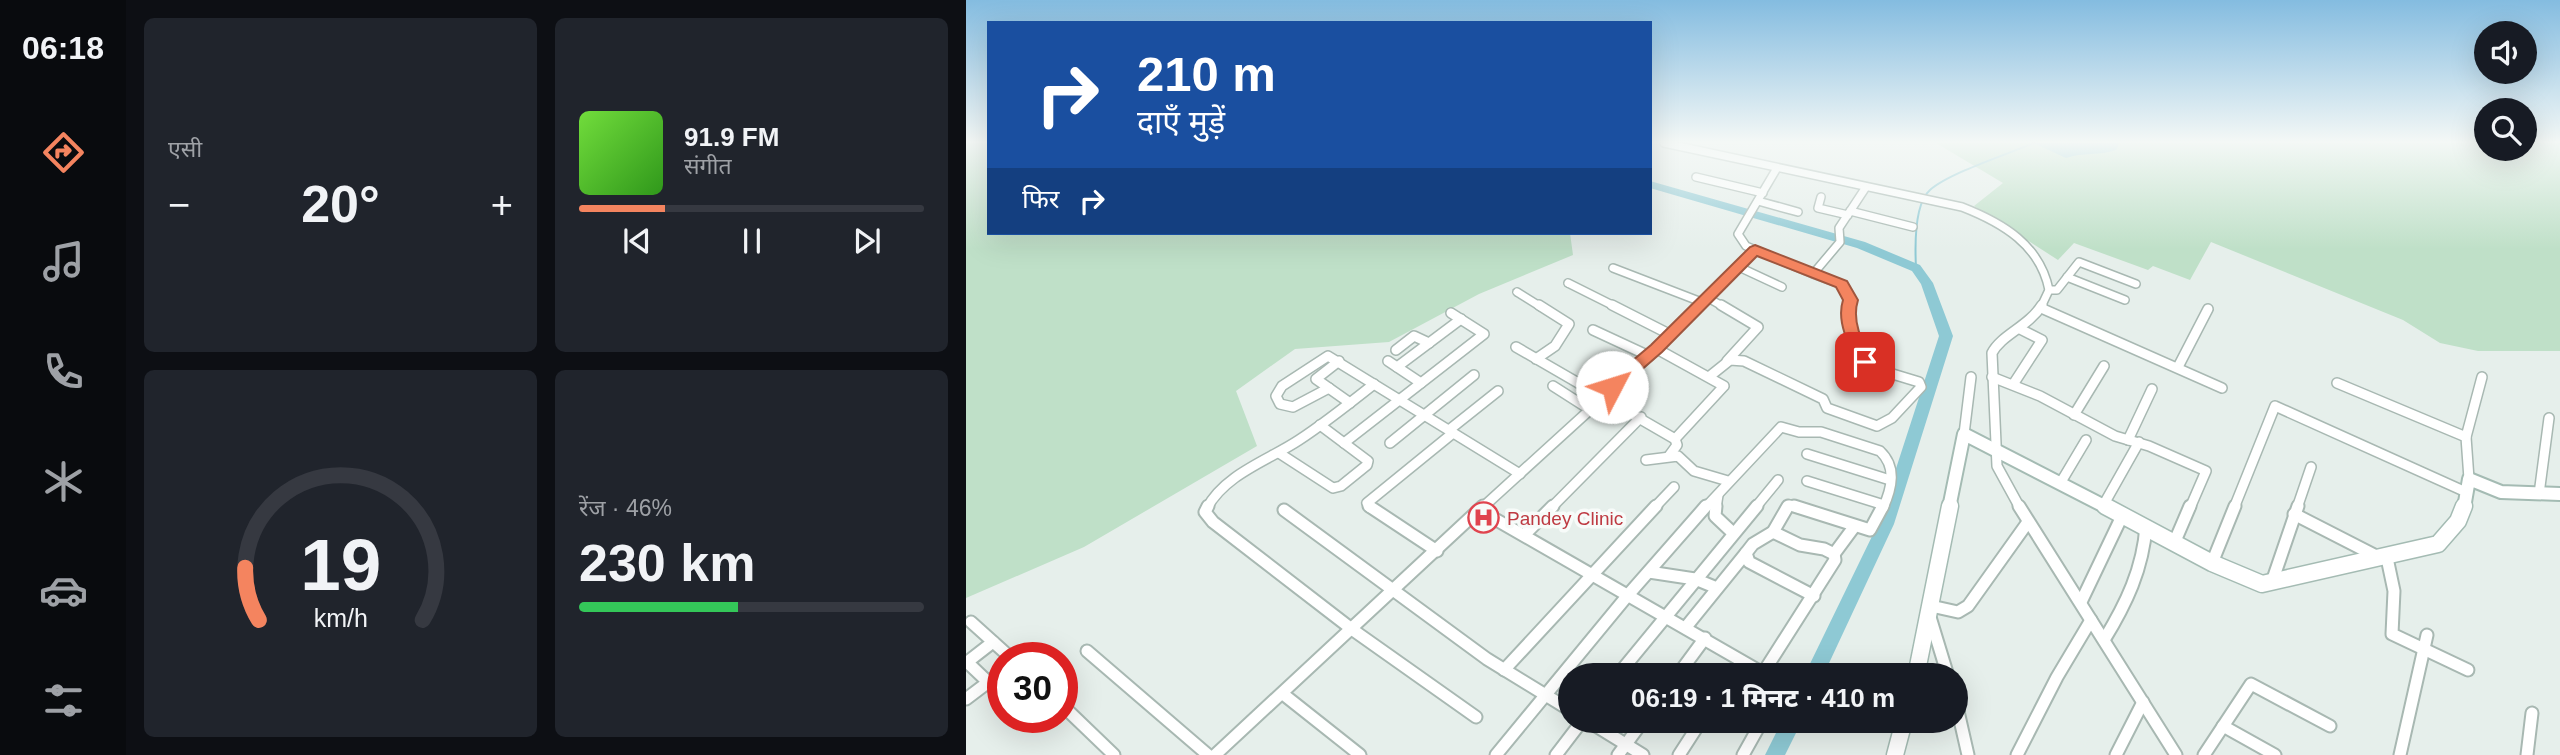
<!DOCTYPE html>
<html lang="hi">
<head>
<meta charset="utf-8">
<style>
  :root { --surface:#171b24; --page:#20242c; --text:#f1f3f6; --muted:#9ea1a6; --line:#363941; --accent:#f4845f }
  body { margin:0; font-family:Arial,"Noto Sans Devanagari",sans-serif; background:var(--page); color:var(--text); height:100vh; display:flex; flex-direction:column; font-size:26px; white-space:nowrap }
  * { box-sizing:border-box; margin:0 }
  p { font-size:23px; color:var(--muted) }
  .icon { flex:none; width:38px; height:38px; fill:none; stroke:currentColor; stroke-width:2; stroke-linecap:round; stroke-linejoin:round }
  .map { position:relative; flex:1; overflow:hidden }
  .panel { display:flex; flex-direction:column; gap:18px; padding:18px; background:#0d0f14; width:840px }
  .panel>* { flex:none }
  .top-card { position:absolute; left:21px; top:21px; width:665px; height:214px; border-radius:0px; box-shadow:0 7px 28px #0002; background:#1a4fa0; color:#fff; overflow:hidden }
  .tools { position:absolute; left:1508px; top:21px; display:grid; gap:14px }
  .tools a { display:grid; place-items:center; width:63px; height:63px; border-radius:50%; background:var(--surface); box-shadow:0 7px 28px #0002; font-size:35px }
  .speed { position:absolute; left:21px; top:642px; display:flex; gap:14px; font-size:35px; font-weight:700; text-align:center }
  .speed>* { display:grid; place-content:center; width:91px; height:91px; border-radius:50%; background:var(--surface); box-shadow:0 7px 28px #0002; line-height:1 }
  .speed .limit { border:10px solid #d22; background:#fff; color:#111 }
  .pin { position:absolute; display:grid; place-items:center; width:60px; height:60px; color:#fff; margin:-30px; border-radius:14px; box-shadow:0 4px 10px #0006 }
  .me { position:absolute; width:77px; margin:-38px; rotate:50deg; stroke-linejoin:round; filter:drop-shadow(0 0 5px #0008) }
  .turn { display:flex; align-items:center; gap:24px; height:147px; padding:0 35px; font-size:32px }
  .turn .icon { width:91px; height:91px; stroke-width:2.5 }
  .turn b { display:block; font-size:49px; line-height:60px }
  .then { display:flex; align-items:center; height:66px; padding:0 35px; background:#0003; gap:14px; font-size:26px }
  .big { font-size:52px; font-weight:800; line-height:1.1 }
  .panel .widget { flex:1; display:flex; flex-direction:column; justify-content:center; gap:10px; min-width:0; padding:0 24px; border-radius:10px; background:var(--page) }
  .panel .dial { align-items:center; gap:0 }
  .dial svg { height:182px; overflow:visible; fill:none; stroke:var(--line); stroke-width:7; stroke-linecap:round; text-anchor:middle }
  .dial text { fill:var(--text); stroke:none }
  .song { display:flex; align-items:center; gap:21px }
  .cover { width:84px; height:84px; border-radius:10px; background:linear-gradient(135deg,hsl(100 70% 55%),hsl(110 70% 35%)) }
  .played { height:7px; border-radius:4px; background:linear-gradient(90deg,var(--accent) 25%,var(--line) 25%) }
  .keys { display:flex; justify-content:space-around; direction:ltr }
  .heat { display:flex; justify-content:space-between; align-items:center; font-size:38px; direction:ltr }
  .charge { height:10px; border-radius:5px; background:linear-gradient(90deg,#34c759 46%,var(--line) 0) }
  .panel .tiles { flex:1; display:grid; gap:18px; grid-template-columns:repeat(2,1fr) }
  .trip { position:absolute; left:592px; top:663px; width:410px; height:70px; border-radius:35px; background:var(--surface); box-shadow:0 7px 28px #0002; font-weight:800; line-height:70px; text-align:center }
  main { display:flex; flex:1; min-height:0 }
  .tabs { display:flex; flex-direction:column; width:126px; justify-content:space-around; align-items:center; background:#090b0e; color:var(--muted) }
  .tabs .icon { width:49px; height:49px }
  .tabs .active { color:var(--accent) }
  .tabs b { font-size:32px; color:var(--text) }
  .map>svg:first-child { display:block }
  .green { fill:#bfe0c8 }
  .water { fill:#8ec9d4 }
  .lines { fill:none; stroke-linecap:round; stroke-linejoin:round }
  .stream { stroke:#8ec9d4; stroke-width:2 }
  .river { fill:#8ec9d4; fill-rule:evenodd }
  .street-far2-casing { stroke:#a8b8b2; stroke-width:10 }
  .street-far1-casing { stroke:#a8b8b2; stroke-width:12 }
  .street-casing { stroke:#a8b8b2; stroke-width:15 }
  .secondary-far1-casing { stroke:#a4bbb3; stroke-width:16 }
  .secondary-casing { stroke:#a4bbb3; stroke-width:19 }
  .street-far2 { stroke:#fff; stroke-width:7 }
  .street-far1 { stroke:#fff; stroke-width:9 }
  .street { stroke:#fff; stroke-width:11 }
  .secondary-far1 { stroke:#fff; stroke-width:12 }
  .secondary { stroke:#fff; stroke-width:16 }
  .route { fill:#f4845f; stroke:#9f563e; stroke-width:2 }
  .labels { text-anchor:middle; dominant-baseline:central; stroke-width:7; stroke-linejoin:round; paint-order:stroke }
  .health-label { font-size:19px; fill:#be3a42; stroke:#f7fbf9; text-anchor:start }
</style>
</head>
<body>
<main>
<nav class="tabs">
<b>06:18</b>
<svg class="icon active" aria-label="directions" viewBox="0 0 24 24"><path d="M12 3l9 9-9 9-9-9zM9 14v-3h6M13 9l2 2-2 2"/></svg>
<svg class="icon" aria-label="music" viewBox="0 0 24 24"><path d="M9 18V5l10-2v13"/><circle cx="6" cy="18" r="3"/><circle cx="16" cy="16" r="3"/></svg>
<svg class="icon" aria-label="phone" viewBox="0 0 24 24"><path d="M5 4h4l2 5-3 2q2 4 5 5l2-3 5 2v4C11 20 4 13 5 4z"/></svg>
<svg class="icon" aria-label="climate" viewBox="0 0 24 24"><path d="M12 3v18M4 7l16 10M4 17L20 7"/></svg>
<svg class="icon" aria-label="car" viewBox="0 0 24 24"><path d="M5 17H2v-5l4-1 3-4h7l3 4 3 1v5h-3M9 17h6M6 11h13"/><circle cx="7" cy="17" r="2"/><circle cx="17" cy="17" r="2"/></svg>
<svg class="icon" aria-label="filters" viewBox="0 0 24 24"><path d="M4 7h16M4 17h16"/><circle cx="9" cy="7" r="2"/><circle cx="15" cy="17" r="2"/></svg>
</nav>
<section class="panel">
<div class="tiles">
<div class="widget"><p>एसी</p>
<div class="heat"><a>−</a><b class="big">20°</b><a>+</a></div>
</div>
<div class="widget">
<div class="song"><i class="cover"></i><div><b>91.9 FM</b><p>संगीत</p></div></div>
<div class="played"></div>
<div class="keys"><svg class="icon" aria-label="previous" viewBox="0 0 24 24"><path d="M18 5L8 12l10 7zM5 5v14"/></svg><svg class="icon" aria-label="pause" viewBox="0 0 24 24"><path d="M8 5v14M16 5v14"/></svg><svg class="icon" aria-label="next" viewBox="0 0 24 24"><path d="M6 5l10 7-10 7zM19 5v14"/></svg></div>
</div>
<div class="widget dial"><svg viewBox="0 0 100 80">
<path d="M14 69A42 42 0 1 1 86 69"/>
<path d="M14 69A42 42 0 0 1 8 46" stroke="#f4845f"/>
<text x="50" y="56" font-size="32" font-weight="700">19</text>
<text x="50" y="72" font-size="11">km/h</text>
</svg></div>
<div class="widget"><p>रेंज · 46%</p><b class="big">230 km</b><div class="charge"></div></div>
</div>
</section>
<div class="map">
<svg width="1594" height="755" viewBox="0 0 1594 755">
  <rect width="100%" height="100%" fill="#e6efeb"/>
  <g class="green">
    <polygon points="0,143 23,143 23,233 604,233 607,255 513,294 423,342 329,349 270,391 291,446 118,547 0,598"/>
    <polygon points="970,143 1521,143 1521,149 1559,149 1559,143 1594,143 1594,351 1512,351 1474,343 1437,320 1245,242 1224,280 1187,266 1182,270 1108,243 1092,260 1008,206 1037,183"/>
  </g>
  <path class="water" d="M 1067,143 L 1154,143 L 1150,150 C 1133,156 1117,152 1100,158 Z"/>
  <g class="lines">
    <path class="stream" d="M 950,268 C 949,248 948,204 964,190 C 983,173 1042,154 1068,143"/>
    <g class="river">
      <polygon points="684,181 899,242 954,265 967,283 987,336 928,524 857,676 838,676 912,524 973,336 955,284 946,271 891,248 684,188"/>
      <polygon points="816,721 836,721 819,755 799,755"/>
    </g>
    <defs>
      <g id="street-far2">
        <path d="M 698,143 L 996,207 C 1037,223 1074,245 1083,290 L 1075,307"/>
        <polyline points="811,168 772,234 780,246 847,274 874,242 873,228 900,187"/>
        <polyline points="730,177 797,193"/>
        <polyline points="855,197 852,208 882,215"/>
        <polyline points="792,201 832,212"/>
        <polyline points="884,211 947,227"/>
        <polyline points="773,267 816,287"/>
        <polyline points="647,268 738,303"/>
        <polyline points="847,274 877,285 884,300 883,307"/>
        <polyline points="1101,277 1159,300"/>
        <polyline points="602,283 650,307"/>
        <polyline points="1083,290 1091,290 1113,262 1170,284"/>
        <polyline points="551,292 575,307"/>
        <polyline points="742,298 758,307"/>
        <polyline points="732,307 789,250"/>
      </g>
      <g id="street-far1">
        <polyline points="646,305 705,335"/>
        <polyline points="755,305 792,327 761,361"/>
        <polyline points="883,305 886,335 899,362"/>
        <polyline points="1075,308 1256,388"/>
        <polyline points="627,330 683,356"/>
        <polyline points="550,347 709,439 711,445 703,456"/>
        <polyline points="691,349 758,386 709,439"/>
        <polyline points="430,350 448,336 463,343"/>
        <polyline points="570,359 589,346 603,324 573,305"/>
        <polyline points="373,361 350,379 384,403"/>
        <polyline points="422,361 455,383"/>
        <polyline points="431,367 495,319"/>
        <polyline points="1212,367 1242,309"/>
        <polyline points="744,376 764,360 778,361 857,399 861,408 911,426 926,418 955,387 953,382 920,372"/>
        <polyline points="1026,377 1074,396 1149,436 1183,446 1240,471 1224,508"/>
        <polyline points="1048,383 1076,340 1054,329"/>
        <polyline points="1371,383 1500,437 1503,479"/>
        <polyline points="587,386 623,409"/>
        <polyline points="363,388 327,407 314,404 310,396 316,386 362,356 554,474"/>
        <polyline points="1108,415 1138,366"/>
        <polyline points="483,430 532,391"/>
        <polyline points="998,434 1005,377"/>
        <polyline points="1500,437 1516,377"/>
        <polyline points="1162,440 1186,389"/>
        <polyline points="378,443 518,334 485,313"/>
        <polyline points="424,443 508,375"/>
        <polyline points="313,453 367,488 375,486 401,465 402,461 354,425"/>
        <polyline points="841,454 924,480"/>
        <polyline points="680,460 712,456 728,471 762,481"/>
        <polyline points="841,481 918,505"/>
        <polyline points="1095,482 1120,440"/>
        <polyline points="1573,494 1583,418"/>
        <polyline points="1138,504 1173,442"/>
        <path d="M 241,508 C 259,474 303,460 333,440 C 359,423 384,403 408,384"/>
        <polyline points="404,508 401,503 487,433"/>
        <polyline points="516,508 683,356 734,305"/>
        <polyline points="585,508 675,417"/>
        <polyline points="688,508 708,487"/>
        <path d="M 739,508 L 815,427 L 833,432 L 855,432 L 914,451 C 931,467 926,488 917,508"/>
        <polyline points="750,508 752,495"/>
        <polyline points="789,508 812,480"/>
        <polyline points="820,508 824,505 833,508"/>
        <path d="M 1054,508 L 1031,466 L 1026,353 C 1035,335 1062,327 1076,305"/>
        <polyline points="1268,508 1309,406 1500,492"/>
        <polyline points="1331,508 1345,467"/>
      </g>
      <g id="street">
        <polyline points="242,506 239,512 247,522 387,630 510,717"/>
        <polyline points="403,506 471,551"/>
        <polyline points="750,506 749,516 767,533"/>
        <polyline points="822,506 807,532 787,544 780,553 783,562 848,596"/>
        <polyline points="828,506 904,530 917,506"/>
        <polyline points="1053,506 1210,755"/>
        <polyline points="318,510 521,659 604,710"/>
        <polyline points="515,511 802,676"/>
        <polyline points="1328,514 1410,556"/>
        <polyline points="558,535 587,506"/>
        <polyline points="1209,541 1224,506"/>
        <polyline points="868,554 888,527"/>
        <polyline points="1421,558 1428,591 1426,634 1502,670"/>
        <polyline points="1246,563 1269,506"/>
        <polyline points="683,572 729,579 751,588"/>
        <polyline points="1306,582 1332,506"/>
        <polyline points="1115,602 1157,514"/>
        <polyline points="965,606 992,612 1002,606 1062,522"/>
        <polyline points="964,617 982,676"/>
        <polyline points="5,622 45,658"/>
        <polyline points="720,627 780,553"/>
        <path d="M 1138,640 C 1160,604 1177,569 1180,526"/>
        <polyline points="121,651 242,755"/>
        <polyline points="1,662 22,682"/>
        <polyline points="0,663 27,642"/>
        <polyline points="538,670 690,506"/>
        <polyline points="797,673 869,560 868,554 858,549 834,545 807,532"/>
        <polyline points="651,676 791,506"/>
        <polyline points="711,676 739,638"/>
        <polyline points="766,676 775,662"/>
        <polyline points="317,694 394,755"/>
        <polyline points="989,698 1002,755"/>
        <polyline points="0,699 37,671"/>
        <polyline points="96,705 148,755"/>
        <polyline points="622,721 677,755"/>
        <polyline points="1257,726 1309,755"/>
        <polyline points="249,755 517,506"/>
        <polyline points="530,755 662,595 740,506"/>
        <polyline points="590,755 616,721"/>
        <polyline points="652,755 677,721"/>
        <polyline points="713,755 735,721"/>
        <polyline points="777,755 796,721"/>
        <polyline points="1051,755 1091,677 1125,620"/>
        <polyline points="1150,755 1177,702"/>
        <polyline points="1238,755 1285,684 1364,726"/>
        <polyline points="1434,755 1461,635"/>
        <polyline points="1561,755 1566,713"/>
      </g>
      <g id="secondary-far1">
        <polyline points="983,508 998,434 1142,508"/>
        <polyline points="1498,508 1503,479 1535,492 1594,494"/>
      </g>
      <g id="secondary">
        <polyline points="1139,506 1246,563 1296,584 1472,544 1492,521 1498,506"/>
        <polyline points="950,676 984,506"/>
        <polyline points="929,755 938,721"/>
      </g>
    </defs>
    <use href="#street-far2" class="street-far2-casing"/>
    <use href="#street-far1" class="street-far1-casing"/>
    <use href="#street" class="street-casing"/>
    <use href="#secondary-far1" class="secondary-far1-casing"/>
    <use href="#secondary" class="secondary-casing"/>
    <use href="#street-far2" class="street-far2"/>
    <use href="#street-far1" class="street-far1"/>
    <use href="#street" class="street"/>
    <use href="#secondary-far1" class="secondary-far1"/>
    <use href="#secondary" class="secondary"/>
  </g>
  <linearGradient id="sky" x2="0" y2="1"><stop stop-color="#84bce0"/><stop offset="0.57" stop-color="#f4f8f6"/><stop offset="1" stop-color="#f4f8f6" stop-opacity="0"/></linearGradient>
  <rect width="1594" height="249" fill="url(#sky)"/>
  <path class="route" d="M 789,245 L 881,281 L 892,300 C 885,322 897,343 907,362 L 905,366 L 894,366 C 883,346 870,322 877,300 L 870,287 L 791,256 L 696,352 L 651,391 L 640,391 L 638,387 L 640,383 L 685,345 L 784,247 Z"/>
  <defs>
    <symbol id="hospital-ring" viewBox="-11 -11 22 22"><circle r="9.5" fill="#f7fbf9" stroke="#e0444e" stroke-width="1.5"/><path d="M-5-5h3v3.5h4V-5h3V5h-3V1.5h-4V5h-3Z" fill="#e0444e"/></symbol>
  </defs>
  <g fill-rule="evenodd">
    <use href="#hospital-ring" x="500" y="500" width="35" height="35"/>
  </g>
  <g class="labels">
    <g class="health-label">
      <text x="541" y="518">Pandey Clinic</text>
    </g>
  </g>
</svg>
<div class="tools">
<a><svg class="icon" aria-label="sound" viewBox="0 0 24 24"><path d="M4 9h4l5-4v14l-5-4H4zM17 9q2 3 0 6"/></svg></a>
<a><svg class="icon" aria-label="search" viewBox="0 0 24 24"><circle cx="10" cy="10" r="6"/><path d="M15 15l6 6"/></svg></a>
</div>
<div class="speed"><div class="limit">30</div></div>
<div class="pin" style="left:899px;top:362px;background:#d93025"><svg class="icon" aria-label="arrive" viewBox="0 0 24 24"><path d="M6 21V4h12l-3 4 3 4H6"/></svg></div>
<svg class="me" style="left:646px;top:387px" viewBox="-20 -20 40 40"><circle r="19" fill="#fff"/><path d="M0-13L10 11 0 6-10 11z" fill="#f4845f"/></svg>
<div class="trip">06:19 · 1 मिनट · 410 m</div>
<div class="top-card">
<div class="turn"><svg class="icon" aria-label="right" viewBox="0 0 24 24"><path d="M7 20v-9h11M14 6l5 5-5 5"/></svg><div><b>210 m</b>दाएँ मुड़ें</div></div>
<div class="then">फिर<svg class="icon" aria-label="right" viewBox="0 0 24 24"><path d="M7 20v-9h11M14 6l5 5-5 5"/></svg></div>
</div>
</div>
</main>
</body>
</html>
